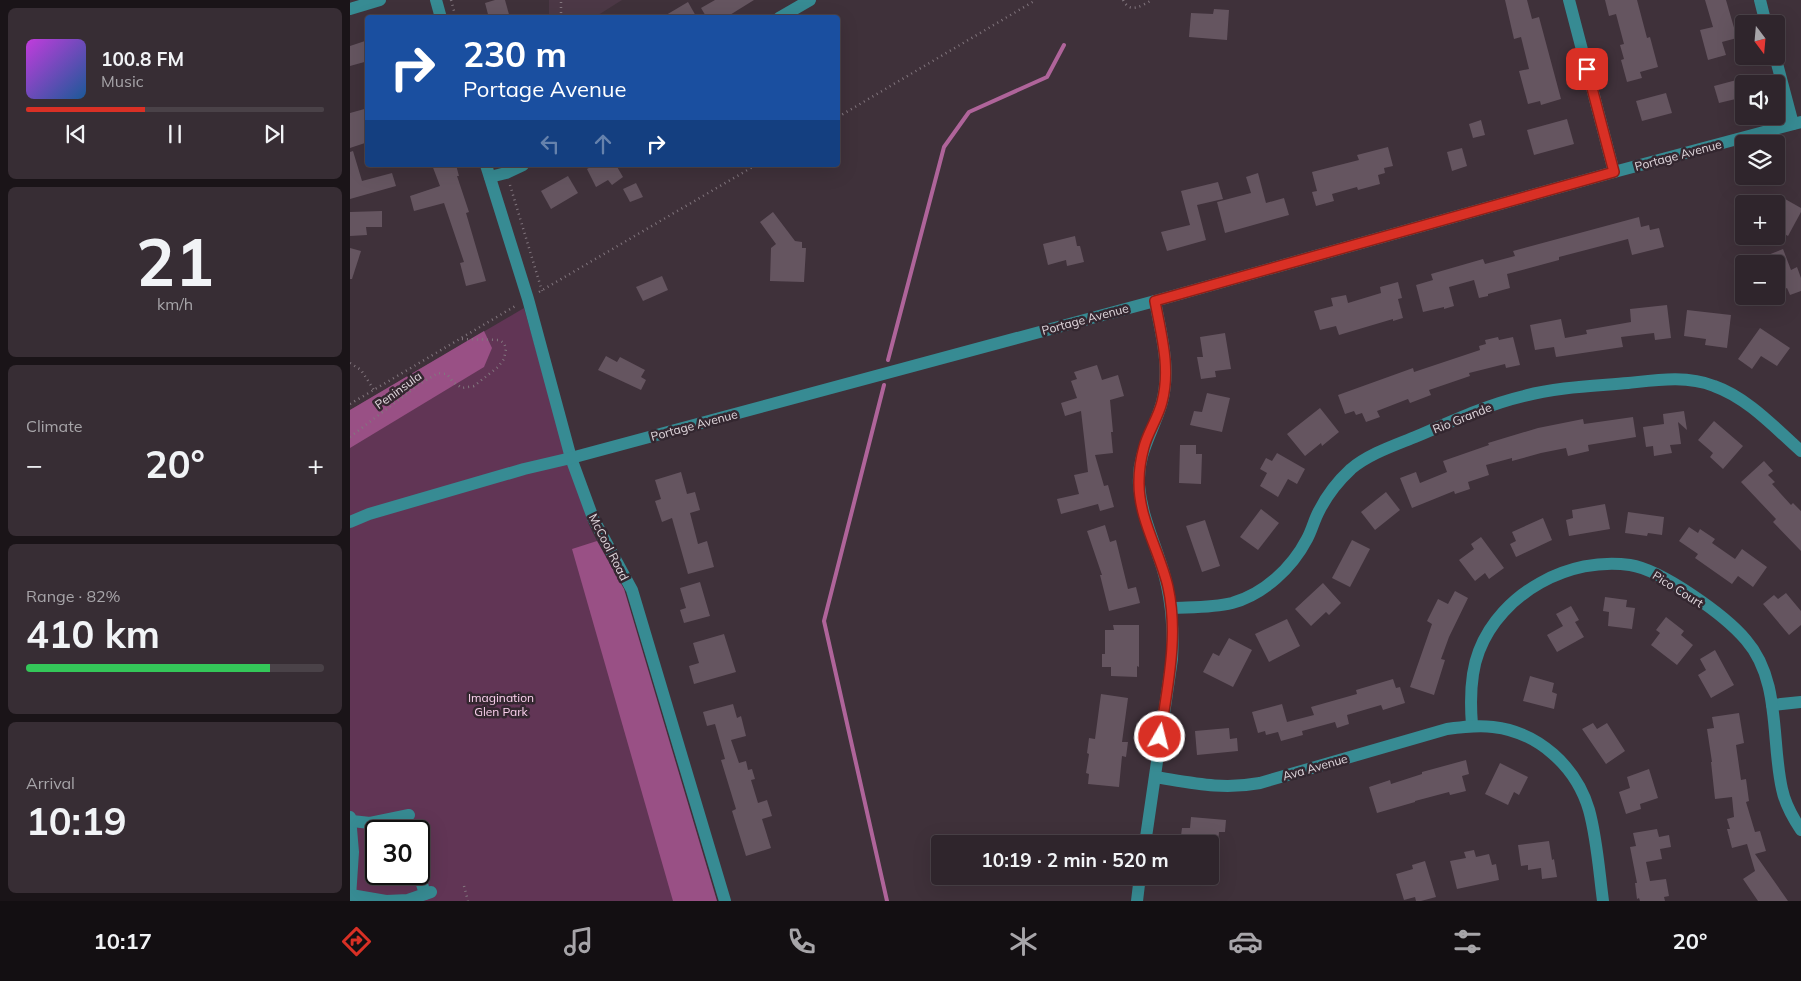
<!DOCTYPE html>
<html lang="en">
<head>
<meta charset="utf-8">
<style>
  :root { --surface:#2f252c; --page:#372d34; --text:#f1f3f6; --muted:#a7a5a9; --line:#4a4248; --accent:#d93025 }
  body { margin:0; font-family:Mulish,sans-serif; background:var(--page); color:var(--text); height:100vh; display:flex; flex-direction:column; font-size:19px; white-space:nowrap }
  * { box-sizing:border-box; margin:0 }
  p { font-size:16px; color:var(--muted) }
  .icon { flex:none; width:28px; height:28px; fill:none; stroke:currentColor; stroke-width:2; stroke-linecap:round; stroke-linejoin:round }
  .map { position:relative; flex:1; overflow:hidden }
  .sheet { display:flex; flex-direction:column; gap:8px; padding:8px; background:#1a1418; width:350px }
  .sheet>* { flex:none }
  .guide { position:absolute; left:15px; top:15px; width:475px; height:152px; border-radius:5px; box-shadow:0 5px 20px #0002,0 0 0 1px var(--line); background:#1a4fa0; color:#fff; overflow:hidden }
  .needle { width:32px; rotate:164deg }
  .fabs { position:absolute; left:1385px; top:15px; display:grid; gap:10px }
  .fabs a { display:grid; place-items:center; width:50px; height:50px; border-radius:5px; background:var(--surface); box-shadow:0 5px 20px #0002,0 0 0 1px var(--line); font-size:25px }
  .speed { position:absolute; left:15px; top:820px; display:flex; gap:10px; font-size:25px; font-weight:700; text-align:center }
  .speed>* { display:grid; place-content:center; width:65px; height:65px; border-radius:50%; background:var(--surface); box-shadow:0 5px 20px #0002,0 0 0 1px var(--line); line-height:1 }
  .speed .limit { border:2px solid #111; border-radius:8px; background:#fff; color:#111 }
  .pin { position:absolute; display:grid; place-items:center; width:42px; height:42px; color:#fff; margin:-21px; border-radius:10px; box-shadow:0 2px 8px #0006 }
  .me { position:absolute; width:55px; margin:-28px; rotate:8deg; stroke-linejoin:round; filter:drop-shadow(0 0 4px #0008) }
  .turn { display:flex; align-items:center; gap:18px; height:105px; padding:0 15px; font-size:22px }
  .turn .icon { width:65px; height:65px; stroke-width:2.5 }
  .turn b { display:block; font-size:35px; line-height:42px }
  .lanes { display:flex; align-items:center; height:48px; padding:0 15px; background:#0003; justify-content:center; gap:25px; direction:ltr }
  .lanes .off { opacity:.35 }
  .big { font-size:38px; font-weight:700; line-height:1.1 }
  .sheet .tile { flex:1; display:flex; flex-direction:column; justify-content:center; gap:8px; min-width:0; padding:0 18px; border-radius:8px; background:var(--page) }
  .sheet .dial { align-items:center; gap:0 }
  .dial b { font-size:65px; line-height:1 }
  .song { display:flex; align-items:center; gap:15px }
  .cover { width:60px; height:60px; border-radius:8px; background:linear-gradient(135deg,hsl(290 70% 55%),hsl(210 70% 35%)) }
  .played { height:5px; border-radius:2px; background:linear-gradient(90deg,var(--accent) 40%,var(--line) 40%) }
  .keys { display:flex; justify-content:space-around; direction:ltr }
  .heat { display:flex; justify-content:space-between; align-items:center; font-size:28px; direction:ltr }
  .charge { height:8px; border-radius:4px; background:linear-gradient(90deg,#34c759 82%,var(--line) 0) }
  .trip { position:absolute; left:581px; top:835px; width:288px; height:50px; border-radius:5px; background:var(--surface); box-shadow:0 5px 20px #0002,0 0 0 1px var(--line); font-weight:700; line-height:50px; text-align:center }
  .dock { display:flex; height:80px; justify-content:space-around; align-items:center; background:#130f12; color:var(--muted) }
  .dock .icon { width:35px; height:35px }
  .dock .on { color:var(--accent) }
  .dock b { font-size:22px; color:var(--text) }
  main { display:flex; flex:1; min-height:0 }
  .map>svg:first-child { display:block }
  .built { fill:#4c3846 }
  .green { fill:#613555; fill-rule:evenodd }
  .forest { fill:#995085 }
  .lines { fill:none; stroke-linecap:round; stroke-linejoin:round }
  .stream { stroke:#af649a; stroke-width:4 }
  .building { fill:#655560 }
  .path { stroke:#82767e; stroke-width:2.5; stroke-dasharray:1 4; stroke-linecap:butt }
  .minor { stroke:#378b93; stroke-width:12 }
  .route-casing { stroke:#8d1f18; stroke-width:12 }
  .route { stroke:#d93025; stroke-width:9 }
  .labels { text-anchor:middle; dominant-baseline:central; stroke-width:5; stroke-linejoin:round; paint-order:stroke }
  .street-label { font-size:12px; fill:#e0d7dd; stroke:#342730 }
  .park-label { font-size:12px; fill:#fcd2ee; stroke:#342730 }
</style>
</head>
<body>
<main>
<section class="sheet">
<div class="tile">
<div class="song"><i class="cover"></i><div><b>100.8 FM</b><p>Music</p></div></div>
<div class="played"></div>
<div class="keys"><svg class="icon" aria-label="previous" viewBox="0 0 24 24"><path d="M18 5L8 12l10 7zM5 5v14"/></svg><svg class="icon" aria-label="pause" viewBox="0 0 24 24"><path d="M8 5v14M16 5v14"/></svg><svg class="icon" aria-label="next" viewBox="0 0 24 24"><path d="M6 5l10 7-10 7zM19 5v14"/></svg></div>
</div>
<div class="tile dial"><b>21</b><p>km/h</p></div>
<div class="tile"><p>Climate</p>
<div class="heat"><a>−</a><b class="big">20°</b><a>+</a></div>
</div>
<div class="tile"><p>Range · 82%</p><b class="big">410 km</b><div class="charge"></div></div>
<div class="tile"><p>Arrival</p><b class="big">10:19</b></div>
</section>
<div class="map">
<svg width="1451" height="901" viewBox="0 0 1451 901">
  <rect width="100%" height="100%" fill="#3f313a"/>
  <polygon class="built" points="199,0 272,0 245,17 199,18"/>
  <path class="green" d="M 174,308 L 211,436 L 239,525 L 247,541 L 274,589 L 367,901 L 0,901 L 0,410 ZM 26,831 L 69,831 L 69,874 L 26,874 Z"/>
  <g class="forest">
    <polygon points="134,331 142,348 134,367 0,448 0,410"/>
    <polygon points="247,541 274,589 367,901 323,901 222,549"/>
  </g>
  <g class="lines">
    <g class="stream">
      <polyline points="538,360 594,147 619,112 697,77 714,45"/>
      <polyline points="534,385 474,621 537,901"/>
    </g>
  </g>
  <g class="building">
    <polygon points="145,0 155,0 160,18 139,18 135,3"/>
    <polygon points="365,0 404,0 375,18 357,18 351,8"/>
    <polygon points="1155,0 1177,0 1182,19 1189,17 1211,99 1191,105 1190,101 1178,104 1169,71 1179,69 1171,37 1164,39"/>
    <polygon points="1255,0 1287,0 1297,38 1300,37 1308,67 1290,72 1292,78 1277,82 1271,60 1274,59 1270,45 1274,44 1266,14 1259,16"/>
    <polygon points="1355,0 1376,0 1387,38 1372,42 1376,55 1358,60 1350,30 1363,27"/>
    <polygon points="338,2 347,18 311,18"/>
    <polygon points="864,9 879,10 877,40 839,37 841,13 863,14"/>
    <polygon points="15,41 18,47 18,61 0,66 0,46"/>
    <polygon points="1394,78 1394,97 1369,103 1364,86"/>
    <polygon points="1316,93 1322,113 1292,121 1286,101"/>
    <polygon points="18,108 18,142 0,148 0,113"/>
    <polygon points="1217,119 1224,144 1184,155 1177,130"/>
    <polygon points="1131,120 1135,135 1123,138 1119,124"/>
    <polygon points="1038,147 1043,166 1034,168 1035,173 1028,175 1030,184 1008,190 1007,187 982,194 984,201 966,206 962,192 967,191 962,172 1009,160 1007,155"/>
    <polygon points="1112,148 1117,166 1102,171 1097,152"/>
    <polygon points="3,151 12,181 42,173 46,186 0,199 0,152"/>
    <polygon points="82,165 106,165 109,176 107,176 119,212 116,213 136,281 116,286 110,263 114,262 94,203 64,211 60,196 90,186"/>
    <polygon points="244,165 266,165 273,177 262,185 258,180 246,187 237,169"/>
    <polygon points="908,173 916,203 934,198 939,215 875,233 867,202 901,193 896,177"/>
    <polygon points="218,176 228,193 201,209 191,191"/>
    <polygon points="868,182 873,199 847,205 856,240 817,251 811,232 840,225 831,191"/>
    <polygon points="286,183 293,197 280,202 273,189"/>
    <polygon points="1426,194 1451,208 1451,212 1438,236 1426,229"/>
    <polygon points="32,211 32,227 16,227 17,235 0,236 0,212"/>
    <polygon points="423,212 445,241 452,242 452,248 456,248 454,282 420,281 421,248 426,244 410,222"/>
    <polygon points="1289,217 1291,227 1299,225 1300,230 1309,228 1314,247 1282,255 1278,239 1209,257 1209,260 1157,274 1160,288 1138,294 1138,296 1129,298 1124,280 1099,287 1104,306 1094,309 1094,307 1073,312 1066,285 1083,280 1081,274 1133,259 1135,264 1165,256 1163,251"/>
    <polygon points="725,236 727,246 730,246 734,262 717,266 716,260 698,265 693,244"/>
    <polygon points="0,248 11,251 2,279 0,279"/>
    <polygon points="1433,249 1441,270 1447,267 1451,278 1451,291 1440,295 1437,288 1426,293 1426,264 1398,263"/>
    <polygon points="312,276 318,290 293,301 286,287"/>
    <polygon points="1048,282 1052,298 1048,299 1053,318 1043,321 1043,319 989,335 986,326 970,330 964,311 983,306 981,298 996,295 998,303 1031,293 1030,287"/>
    <polygon points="1317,305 1321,338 1305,340 1304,333 1271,337 1273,347 1206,357 1204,347 1185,350 1180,325 1211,319 1215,338 1237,334 1236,330 1281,322 1280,309"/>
    <polygon points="1337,310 1381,315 1377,348 1355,345 1356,339 1334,336"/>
    <polygon points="1410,328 1440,348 1427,366 1411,356 1402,369 1388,359"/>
    <polygon points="875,333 881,369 865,371 866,377 851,379 847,357 853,357 850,337"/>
    <polygon points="1148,337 1149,340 1163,337 1170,365 1156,368 1155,364 1119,373 1120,376 1079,390 1081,395 1060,403 1058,399 1027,411 1030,417 1016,422 1012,413 1006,415 1004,411 995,414 988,395 1063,368 1064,372 1130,350 1129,346 1136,344 1135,340"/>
    <polygon points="256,356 267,362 270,357 295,370 291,377 296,380 291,390 248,370"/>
    <polygon points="747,365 752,380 768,375 774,396 760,400 763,432 761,432 763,453 745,455 754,486 758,485 764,507 750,511 748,504 711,514 707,499 729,494 724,475 738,472 731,411 715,416 711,403 727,398 721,381 727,379 724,372"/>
    <polygon points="857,393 880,398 872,432 840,425 844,411 852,412"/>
    <polygon points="970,408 989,432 972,446 971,443 955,456 937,434"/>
    <polygon points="1334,411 1337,430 1328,422 1331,444 1320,445 1322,453 1304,456 1303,446 1296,447 1293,427 1314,424 1313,414"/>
    <polygon points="1283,417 1286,437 1238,445 1239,451 1218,456 1216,448 1191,453 1162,461 1162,458 1136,465 1139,475 1118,482 1120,489 1105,494 1104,491 1062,508 1050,478 1066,472 1070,483 1097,472 1093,461 1139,445 1138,443 1188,428 1233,419 1234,424"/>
    <polygon points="1364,421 1393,446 1373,469 1360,457 1363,453 1348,440"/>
    <polygon points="830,445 846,445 846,454 852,454 851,484 829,483"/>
    <polygon points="927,453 955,469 947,484 938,479 928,497 910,486 917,473 910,469 916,458 922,461"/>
    <polygon points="1414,461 1423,471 1418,475 1425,482 1422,484 1441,505 1443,503 1451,511 1451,551 1423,522 1426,519 1391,482"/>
    <polygon points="331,472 337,494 345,492 350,510 340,513 348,544 357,541 364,567 338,574 322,518 312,522 305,501 311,499 305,480"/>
    <polygon points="1036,492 1050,510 1025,530 1011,512"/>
    <polygon points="1255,504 1260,529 1219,536 1216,520 1223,518 1222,510"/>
    <polygon points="911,509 929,523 908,550 890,537"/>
    <polygon points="1278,512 1314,517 1312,535 1298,533 1297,536 1275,533"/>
    <polygon points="1193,518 1202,540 1166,557 1160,544 1166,541 1162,532"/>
    <polygon points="855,520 870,566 852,572 836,526"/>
    <polygon points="755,525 760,542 766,540 778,589 786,587 790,603 759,611 750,575 752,575 737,531"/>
    <polygon points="1339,527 1348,533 1350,529 1365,539 1362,543 1385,559 1392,549 1417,567 1403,587 1388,576 1382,584 1345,558 1348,554 1329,541"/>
    <polygon points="1131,537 1154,568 1139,579 1135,573 1125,581 1109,560 1124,549 1121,544"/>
    <polygon points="1002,540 1020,549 1000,587 982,578"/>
    <polygon points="350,582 360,616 334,623 330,610 336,608 330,588"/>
    <polygon points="973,583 991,603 979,615 976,612 961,626 945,609"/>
    <polygon points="1105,591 1118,598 1099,637 1091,659 1095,660 1084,695 1060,687 1082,624 1077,621 1088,599 1098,604"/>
    <polygon points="1436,593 1451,611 1451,625 1439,635 1413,604 1424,595 1428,599"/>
    <polygon points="1255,597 1277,600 1276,607 1285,608 1282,629 1258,626 1259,612 1253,611"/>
    <polygon points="1221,606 1229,620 1225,622 1234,637 1207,652 1197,635 1213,626 1206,614"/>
    <polygon points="1316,617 1334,631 1331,635 1343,645 1327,665 1301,645 1310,633 1306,630"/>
    <polygon points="937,619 950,646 919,662 905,634"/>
    <polygon points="763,625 789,625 789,667 787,666 787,677 761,676 761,667 752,667 752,654 755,654 755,630 764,630"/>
    <polygon points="374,634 386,672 344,684 339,666 349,663 343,643"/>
    <polygon points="879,638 902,650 883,687 853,672 863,653 869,656"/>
    <polygon points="1365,650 1384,685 1361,698 1348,675 1356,670 1350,659"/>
    <polygon points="1180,676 1204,683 1202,692 1207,694 1204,709 1173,701"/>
    <polygon points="1043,679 1046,688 1050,687 1055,703 1033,710 1031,705 997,715 999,724 987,728 985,722 952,731 953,735 931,741 928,732 916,735 915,731 908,733 902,712 932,704 937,722 964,715 961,707 1007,694 1006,690"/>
    <polygon points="751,694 778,698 772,742 778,742 776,757 772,756 769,787 738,784 739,774 736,773 739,754 737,753 739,738 745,739"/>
    <polygon points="383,704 387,718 391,716 396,736 381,740 389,763 396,761 398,770 402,769 405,779 401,780 408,803 417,800 422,816 412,819 421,848 396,856 382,811 386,809 371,760 375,759 365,724 357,726 353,712"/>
    <polygon points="1389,713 1394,743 1386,745 1391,780 1396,779 1399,801 1396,802 1405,832 1410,831 1416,851 1405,854 1438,901 1408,901 1393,879 1405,871 1397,844 1382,848 1377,829 1380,829 1377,819 1384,817 1382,797 1365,799 1361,762 1362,762 1357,729 1364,728 1362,717"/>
    <polygon points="1243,723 1247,729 1257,723 1275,751 1256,764 1232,729"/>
    <polygon points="879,728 880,739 887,738 888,751 847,755 845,731"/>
    <polygon points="1116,760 1119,774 1112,776 1116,791 1100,795 1099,792 1065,801 1065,802 1027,813 1019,787 1040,780 1041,784 1072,774 1072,772"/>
    <polygon points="1150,763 1178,777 1169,795 1164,792 1158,805 1135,794"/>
    <polygon points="1299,769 1308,798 1290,804 1291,809 1276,814 1269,792 1280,788 1277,777"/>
    <polygon points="841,817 876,820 875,832 869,832 868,844 830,843 832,828 840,828"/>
    <polygon points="1307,829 1309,837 1319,835 1321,847 1310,849 1312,859 1296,862 1300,881 1316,879 1319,896 1314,897 1315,901 1290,901 1289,898 1287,899 1285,883 1287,883 1280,847 1286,846 1283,833"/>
    <polygon points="1199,841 1202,860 1204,859 1207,877 1192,879 1191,868 1178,870 1178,865 1171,866 1168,845"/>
    <polygon points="1124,850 1126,857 1139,854 1142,865 1146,864 1149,880 1107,889 1100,861 1116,858 1114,852"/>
    <polygon points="1075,861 1086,897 1071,901 1066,901 1065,897 1054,900 1046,874 1063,869 1062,865"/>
  </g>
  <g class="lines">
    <g class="path">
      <polyline points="101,0 106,18"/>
      <path d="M 773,0 C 780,14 791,6 802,0"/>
      <polyline points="211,18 211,0"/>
      <polyline points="488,117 686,0"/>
      <polyline points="160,185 192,291"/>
      <polyline points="189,292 406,165"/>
      <polyline points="0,363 11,370 24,390"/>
      <polyline points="0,404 167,305"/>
      <polyline points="0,437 68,385 88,373 97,374 103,382 112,388 124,386 148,367 154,359 156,349 154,343 149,340 111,339"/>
      <polyline points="114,886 118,901"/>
    </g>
    <g class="minor">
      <polyline points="86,0 91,18"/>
      <polyline points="1219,0 1264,172"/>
      <polyline points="1410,0 1416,24"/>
      <polyline points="0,9 30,0"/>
      <polyline points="429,18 460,0"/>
      <polyline points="1425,56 1443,124"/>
      <polyline points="136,165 178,299 221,458 243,518 282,590 375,901"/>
      <polyline points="140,177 156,173 173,165"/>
      <polyline points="0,522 19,514 174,469 221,458 805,301 1264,172 1451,122"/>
      <path d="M 822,608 C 841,607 862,608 882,603 C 914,594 942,568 957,539 C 962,530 964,520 969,511 C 977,495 988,481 1001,469 C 1019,454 1043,446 1065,437 C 1100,422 1136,405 1174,396 C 1207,387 1244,386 1278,383 C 1306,380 1337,375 1364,386 C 1398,398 1425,428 1451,451"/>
      <polyline points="1422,705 1451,702"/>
      <path d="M 1122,725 C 1120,700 1120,674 1129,651 C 1151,593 1220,556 1280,565 C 1312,570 1375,615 1396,640 C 1431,680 1421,741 1432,789 C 1435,804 1443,818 1451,830"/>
      <path d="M 805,777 C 843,783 872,790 910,783 L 1097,729 C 1112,727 1127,725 1143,727 C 1188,732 1226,766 1239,810 C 1247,839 1249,871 1253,901"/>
      <polyline points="0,817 3,852 0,897"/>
      <polyline points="51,817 56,831"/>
      <polyline points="2,821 20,823 59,815"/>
      <path d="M 795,844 L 822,659 C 824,623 821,591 809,558 C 801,534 791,511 789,485 C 787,452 804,431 812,402 C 821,368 811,334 805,301"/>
      <polyline points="69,874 75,894"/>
      <polyline points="1,895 36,901 58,900 81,892"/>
      <polyline points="787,901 790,876"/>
    </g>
  </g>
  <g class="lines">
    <defs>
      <path id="route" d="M 810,737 C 817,688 829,637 818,587 C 810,552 788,518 789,481 C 789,470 791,458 794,447 C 798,432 808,418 812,402 C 821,368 811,334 805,301 L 1264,172 L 1237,69"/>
    </defs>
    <use href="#route" class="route-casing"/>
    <use href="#route" class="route"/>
  </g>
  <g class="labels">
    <g class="street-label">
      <text transform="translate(1328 155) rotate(-15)">Portage Avenue</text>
      <text transform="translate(735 319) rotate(-15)">Portage Avenue</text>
      <text transform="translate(48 390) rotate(-36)">Peninsula</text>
      <text transform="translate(1112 418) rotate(-22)">Rio Grande</text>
      <text transform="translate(344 425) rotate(-15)">Portage Avenue</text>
      <text transform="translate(259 547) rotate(63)">McCool Road</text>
      <text transform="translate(1328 589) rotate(32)">Pico Court</text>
      <text transform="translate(965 767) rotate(-16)">Ava Avenue</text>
    </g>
    <g class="park-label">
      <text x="151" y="697">Imagination<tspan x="151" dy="14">Glen Park</tspan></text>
    </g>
  </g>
</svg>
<div class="fabs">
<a><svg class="needle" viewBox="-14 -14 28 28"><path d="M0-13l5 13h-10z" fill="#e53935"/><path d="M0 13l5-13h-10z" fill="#a7a5a9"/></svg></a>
<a><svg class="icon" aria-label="sound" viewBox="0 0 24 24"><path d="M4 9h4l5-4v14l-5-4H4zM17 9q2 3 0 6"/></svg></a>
<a><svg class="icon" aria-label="layers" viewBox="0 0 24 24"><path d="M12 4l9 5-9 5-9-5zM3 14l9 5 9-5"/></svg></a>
<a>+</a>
<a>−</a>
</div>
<div class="speed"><div class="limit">30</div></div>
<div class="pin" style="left:1237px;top:69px;background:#d93025"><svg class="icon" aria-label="arrive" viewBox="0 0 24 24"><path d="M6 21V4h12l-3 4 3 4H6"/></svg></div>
<svg class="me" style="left:810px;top:737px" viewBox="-20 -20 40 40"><circle r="17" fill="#d93025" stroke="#fff" stroke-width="3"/><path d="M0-11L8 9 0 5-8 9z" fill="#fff"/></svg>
<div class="trip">10:19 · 2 min · 520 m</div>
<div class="guide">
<div class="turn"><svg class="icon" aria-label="right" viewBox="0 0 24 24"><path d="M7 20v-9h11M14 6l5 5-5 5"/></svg><div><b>230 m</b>Portage Avenue</div></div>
<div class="lanes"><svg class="icon off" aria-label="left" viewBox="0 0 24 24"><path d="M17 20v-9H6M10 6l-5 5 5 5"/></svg><svg class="icon off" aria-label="ahead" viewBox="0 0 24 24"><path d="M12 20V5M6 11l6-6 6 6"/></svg><svg class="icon" aria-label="right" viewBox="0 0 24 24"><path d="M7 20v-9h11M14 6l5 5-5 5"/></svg></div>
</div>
</div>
</main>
<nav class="dock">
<b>10:17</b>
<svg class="icon on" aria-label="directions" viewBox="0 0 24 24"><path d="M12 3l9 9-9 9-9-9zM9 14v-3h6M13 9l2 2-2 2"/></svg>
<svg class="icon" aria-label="music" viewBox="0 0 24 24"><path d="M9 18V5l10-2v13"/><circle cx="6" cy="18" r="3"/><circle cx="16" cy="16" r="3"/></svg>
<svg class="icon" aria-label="phone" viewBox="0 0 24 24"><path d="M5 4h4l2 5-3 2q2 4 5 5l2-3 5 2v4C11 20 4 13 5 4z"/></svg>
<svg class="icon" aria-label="climate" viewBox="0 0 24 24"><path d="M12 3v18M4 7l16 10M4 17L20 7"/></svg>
<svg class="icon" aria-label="car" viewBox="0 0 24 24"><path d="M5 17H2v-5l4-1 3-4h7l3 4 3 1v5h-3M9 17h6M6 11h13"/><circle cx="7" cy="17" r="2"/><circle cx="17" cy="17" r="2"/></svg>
<svg class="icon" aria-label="filters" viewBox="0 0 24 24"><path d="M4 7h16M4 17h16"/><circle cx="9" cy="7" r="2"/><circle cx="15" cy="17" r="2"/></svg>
<b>20°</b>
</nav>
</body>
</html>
